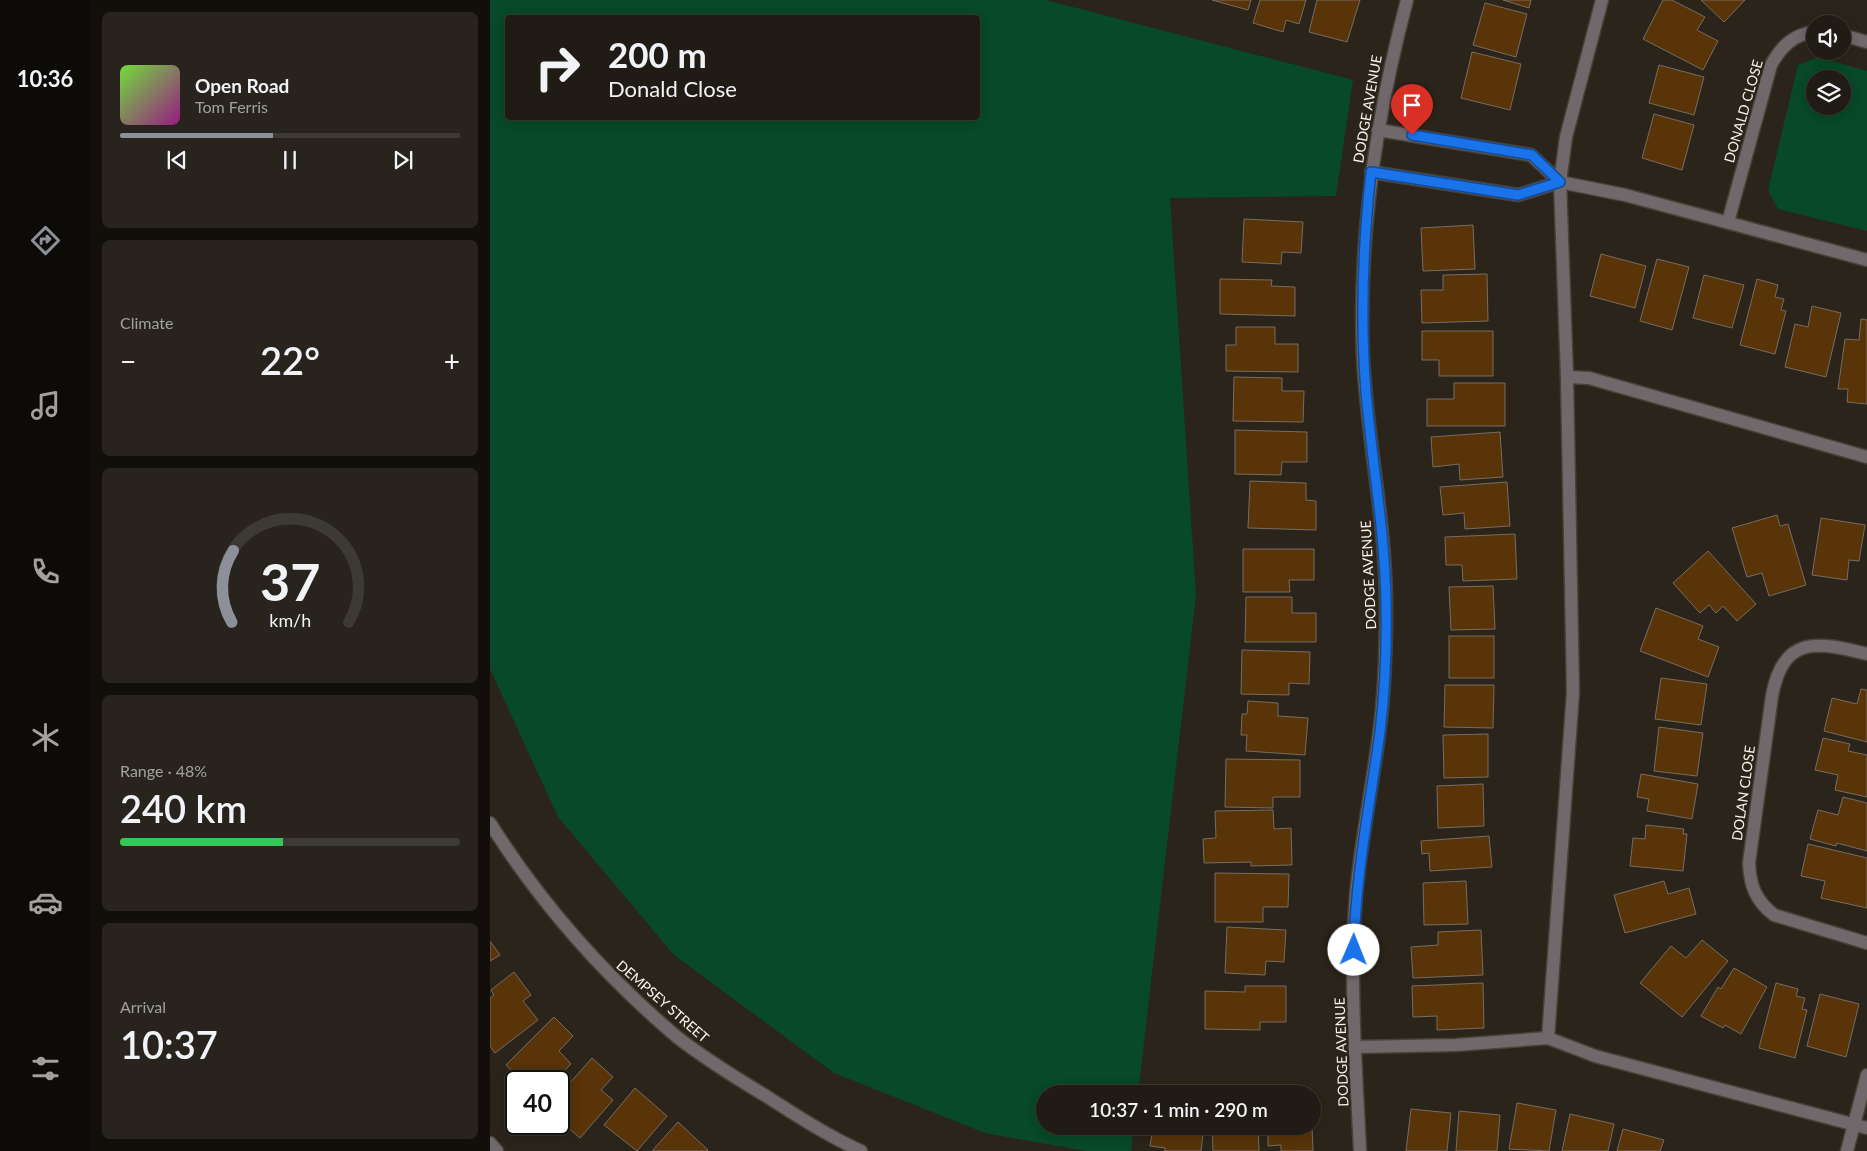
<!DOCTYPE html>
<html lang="en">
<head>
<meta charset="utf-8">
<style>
  :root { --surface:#201b14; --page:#28241d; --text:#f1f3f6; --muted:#a2a1a0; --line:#3d3934; --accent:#8c9099 }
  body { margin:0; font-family:Lato,sans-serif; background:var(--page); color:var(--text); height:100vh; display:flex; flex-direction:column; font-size:19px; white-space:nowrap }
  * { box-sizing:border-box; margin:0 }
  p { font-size:16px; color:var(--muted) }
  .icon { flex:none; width:28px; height:28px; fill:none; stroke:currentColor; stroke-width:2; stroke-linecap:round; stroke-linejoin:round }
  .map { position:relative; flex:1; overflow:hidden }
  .drawer { display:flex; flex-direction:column; gap:12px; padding:12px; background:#120f0b; width:400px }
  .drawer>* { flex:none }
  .banner { position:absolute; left:15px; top:15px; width:475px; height:105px; border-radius:5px; box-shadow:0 2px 12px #0003,0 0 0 1px var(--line); background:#201b14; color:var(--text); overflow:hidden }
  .tools { position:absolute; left:1316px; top:15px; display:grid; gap:10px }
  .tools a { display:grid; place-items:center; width:45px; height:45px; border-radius:50%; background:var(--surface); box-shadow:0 2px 12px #0003,0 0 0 1px var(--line); font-size:25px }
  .speed { position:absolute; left:15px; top:1070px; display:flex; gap:10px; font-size:25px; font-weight:700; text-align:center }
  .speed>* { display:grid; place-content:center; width:65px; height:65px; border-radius:50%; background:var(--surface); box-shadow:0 2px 12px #0003,0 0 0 1px var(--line); line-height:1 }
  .speed .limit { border:2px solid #111; border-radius:8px; background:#fff; color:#111 }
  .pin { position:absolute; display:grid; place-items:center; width:42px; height:42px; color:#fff; margin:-51px -21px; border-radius:50% 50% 50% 0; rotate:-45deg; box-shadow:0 0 5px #0007 }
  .pin .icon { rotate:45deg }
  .me { position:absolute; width:55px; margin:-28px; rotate:1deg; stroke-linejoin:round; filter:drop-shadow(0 0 4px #0008) }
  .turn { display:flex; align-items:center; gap:18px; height:105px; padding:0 20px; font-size:22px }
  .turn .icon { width:65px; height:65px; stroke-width:2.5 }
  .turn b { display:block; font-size:35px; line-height:42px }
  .big { font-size:38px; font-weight:600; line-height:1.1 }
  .drawer .card { flex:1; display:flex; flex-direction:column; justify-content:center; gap:8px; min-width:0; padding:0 18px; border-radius:8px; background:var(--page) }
  .drawer .dial { align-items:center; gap:0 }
  .dial svg { height:130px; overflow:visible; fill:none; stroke:var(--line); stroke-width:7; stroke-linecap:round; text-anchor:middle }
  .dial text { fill:var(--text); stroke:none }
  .song { display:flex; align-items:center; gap:15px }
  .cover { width:60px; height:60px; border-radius:8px; background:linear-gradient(135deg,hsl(100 70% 55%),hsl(310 70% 35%)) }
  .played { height:5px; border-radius:2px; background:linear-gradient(90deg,var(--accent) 45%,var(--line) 45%) }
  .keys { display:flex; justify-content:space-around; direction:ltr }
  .heat { display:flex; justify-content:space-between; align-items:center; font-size:28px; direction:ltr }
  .charge { height:8px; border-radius:4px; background:linear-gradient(90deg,#34c759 48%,var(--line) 0) }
  .trip { position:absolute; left:546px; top:1085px; width:285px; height:50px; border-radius:25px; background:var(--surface); box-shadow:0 2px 12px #0003,0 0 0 1px var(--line); font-weight:600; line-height:50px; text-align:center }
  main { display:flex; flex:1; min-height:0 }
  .dock { display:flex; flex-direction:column; width:90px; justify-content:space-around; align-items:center; background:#0d0b08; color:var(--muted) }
  .dock .icon { width:35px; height:35px }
  .dock .active { color:var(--accent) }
  .dock b { font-size:22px; color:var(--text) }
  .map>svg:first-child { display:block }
  .green { fill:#074928; fill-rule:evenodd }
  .building { fill:#583408; stroke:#776c62 }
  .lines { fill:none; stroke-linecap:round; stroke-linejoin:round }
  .minor-casing { stroke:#484137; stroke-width:15 }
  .minor { stroke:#70696b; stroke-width:12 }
  .route-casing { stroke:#114b97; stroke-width:12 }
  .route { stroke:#1a73e8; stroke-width:9 }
  .labels { text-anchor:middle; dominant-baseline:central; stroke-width:5; stroke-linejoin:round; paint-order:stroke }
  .street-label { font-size:14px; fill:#f8f3ec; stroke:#2b241a }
</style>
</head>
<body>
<main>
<nav class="dock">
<b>10:36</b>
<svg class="icon active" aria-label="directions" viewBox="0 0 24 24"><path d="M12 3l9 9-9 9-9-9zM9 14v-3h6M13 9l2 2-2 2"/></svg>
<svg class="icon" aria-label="music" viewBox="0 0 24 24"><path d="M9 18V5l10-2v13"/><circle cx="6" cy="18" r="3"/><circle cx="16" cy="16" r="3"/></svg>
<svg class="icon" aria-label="phone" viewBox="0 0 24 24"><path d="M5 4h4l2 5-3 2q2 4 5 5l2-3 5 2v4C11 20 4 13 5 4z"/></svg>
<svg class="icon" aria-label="climate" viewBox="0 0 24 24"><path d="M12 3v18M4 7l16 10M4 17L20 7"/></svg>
<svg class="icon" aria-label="car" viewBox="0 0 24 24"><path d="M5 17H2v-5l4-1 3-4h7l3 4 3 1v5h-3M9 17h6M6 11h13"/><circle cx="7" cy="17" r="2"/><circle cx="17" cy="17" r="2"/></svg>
<svg class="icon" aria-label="filters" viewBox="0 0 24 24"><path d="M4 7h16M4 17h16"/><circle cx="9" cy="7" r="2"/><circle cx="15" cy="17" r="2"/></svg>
</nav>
<section class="drawer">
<div class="card">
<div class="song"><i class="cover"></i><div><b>Open Road</b><p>Tom Ferris</p></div></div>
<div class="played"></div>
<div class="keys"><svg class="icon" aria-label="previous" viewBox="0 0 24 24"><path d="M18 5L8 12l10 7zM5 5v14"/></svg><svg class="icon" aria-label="pause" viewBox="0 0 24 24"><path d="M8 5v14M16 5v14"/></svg><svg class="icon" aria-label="next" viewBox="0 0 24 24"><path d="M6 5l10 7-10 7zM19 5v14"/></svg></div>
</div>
<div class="card"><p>Climate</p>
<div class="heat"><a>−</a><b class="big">22°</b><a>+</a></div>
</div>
<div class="card dial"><svg viewBox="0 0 100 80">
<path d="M14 69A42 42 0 1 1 86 69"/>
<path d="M14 69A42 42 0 0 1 15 25" stroke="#8c9099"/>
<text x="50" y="56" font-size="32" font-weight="700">37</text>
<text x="50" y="72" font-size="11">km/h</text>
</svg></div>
<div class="card"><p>Range · 48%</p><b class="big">240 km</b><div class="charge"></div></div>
<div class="card"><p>Arrival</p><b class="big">10:37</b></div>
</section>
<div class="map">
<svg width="1377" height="1151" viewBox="0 0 1377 1151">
  <rect width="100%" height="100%" fill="#2b241a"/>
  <g class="green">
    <path d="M 0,0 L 556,0 L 863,80 L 846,196 L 680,198 L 706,596 L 648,1094 L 555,1094 L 555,1126 L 644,1126 L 641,1151 L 596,1151 L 495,1133 L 344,1073 L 184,955 L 68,817 L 0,669 ZM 18,18 L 488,18 L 488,118 L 18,118 Z"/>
    <path d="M 1328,57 L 1377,71 L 1377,231 L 1288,209 L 1278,190 L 1308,65 ZM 1325,79 L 1352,79 L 1352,106 L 1325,106 Z"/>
  </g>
  <g class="building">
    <polygon points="722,0 761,0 758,10"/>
    <polygon points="770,0 816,0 809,24 796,20 793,32 763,23"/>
    <polygon points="827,0 870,0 857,42 819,32"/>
    <polygon points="1013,0 1041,0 1039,8"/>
    <polygon points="1173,0 1182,0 1215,17 1207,30 1228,41 1213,70 1153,39"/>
    <polygon points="1211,0 1255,0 1234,22"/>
    <polygon points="995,3 1037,14 1026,57 983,45"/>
    <polygon points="982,52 1031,64 1020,110 971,98"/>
    <polygon points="1169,65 1214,77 1204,115 1159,103"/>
    <polygon points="1164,114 1204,125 1192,170 1152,158"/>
    <polygon points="754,219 813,222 811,253 792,252 791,264 752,262"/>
    <polygon points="983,225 985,269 933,271 931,228"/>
    <polygon points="1111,254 1156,266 1145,308 1100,296"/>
    <polygon points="1167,259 1199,267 1182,330 1150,321"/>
    <polygon points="997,274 998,321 932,323 931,290 953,290 953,275"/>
    <polygon points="1214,275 1254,285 1242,328 1203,318"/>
    <polygon points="730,279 782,280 781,286 805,287 805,316 730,314"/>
    <polygon points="1267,279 1288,285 1285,297 1294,299 1291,310 1296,311 1285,354 1250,345"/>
    <polygon points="1322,306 1351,313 1336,377 1295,367 1305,324 1318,327"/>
    <polygon points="1371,319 1377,320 1377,404 1357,402 1358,389 1348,389 1355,339 1369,340"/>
    <polygon points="746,327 785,327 785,344 808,344 808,372 736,371 736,345 746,345"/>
    <polygon points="932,331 1003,331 1003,376 949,376 949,360 932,360"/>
    <polygon points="744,377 792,378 792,391 814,391 813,422 743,421"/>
    <polygon points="964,383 1015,383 1015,426 937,426 937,399 964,399"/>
    <polygon points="745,430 817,432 817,462 792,462 791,475 745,474"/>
    <polygon points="1010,432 1013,477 970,480 969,464 943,467 941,437"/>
    <polygon points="760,481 816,483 816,500 826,501 826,530 758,528"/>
    <polygon points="1017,482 1020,526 975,529 974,513 953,515 950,487"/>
    <polygon points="1287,515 1290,526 1298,524 1316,585 1279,596 1272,573 1257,577 1242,528"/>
    <polygon points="1331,518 1375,525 1369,561 1359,560 1357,580 1322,575"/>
    <polygon points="1025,534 1027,579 973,581 972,565 956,565 955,537"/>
    <polygon points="753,549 824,549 824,580 799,580 800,592 753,592"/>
    <polygon points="1218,551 1266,604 1247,621 1233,606 1226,613 1219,605 1210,613 1183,583"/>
    <polygon points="1003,586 1005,629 961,630 959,587"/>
    <polygon points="756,597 802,597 802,613 826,613 826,642 755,642"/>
    <polygon points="1166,608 1213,626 1208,639 1229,647 1218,677 1150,651"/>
    <rect x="959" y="636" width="45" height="42"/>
    <polygon points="752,650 820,652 819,684 799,683 799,695 751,694"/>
    <polygon points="1171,678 1217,684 1211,725 1165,719"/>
    <polygon points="955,685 1004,685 1003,728 954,727"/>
    <polygon points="1371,689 1377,690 1377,742 1334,731 1342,698 1367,704"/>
    <polygon points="758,701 788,703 788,716 818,718 815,755 756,751 757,735 751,735 752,714 757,714"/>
    <polygon points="1169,727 1213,733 1207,776 1164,771"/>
    <polygon points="998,734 998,777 954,778 953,735"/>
    <polygon points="1333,738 1360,744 1358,751 1377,755 1377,797 1345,790 1348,775 1325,770"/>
    <polygon points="736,759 810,760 810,797 783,797 783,808 735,807"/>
    <polygon points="1151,774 1208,784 1202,819 1157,811 1159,799 1147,797"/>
    <polygon points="993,784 994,826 948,828 947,786"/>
    <polygon points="1353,797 1377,803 1377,851 1347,843 1346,846 1320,839 1328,810 1348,815"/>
    <polygon points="783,810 784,829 801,828 802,865 761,866 761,862 714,863 713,839 726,838 725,811"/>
    <polygon points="1156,825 1194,829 1193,834 1197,834 1193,871 1140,866 1143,838 1155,839"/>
    <polygon points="999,836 1002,867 940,871 939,853 932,854 931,841"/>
    <polygon points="1318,844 1377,858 1377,908 1331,898 1335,881 1311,876"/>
    <polygon points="725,873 799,874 798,907 773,907 773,922 725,922"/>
    <polygon points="976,881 978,924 934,925 933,883"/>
    <polygon points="1174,881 1178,894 1199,888 1206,914 1135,933 1124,895"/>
    <polygon points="737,927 796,930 794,962 776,961 775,975 735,973"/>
    <polygon points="991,930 993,975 923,978 921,947 948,945 948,932"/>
    <polygon points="1212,940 1238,961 1192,1017 1150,983 1181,946 1196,958"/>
    <polygon points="0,941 10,955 0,961"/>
    <polygon points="1244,968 1277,987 1251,1034 1235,1025 1233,1028 1211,1016 1228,987 1231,989"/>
    <polygon points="24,972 41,995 33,1001 48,1020 5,1053 0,1046 0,998 4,995 1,990"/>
    <polygon points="993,983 994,1028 947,1030 947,1016 923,1017 922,986"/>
    <polygon points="1286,983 1308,989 1306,996 1315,998 1312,1009 1317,1010 1305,1058 1269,1048"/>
    <polygon points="755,986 796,986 796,1022 770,1022 770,1030 715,1029 715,991 755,992"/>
    <polygon points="1330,994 1369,1004 1356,1057 1317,1046"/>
    <polygon points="64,1017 83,1036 69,1051 81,1064 64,1081 33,1081 16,1065"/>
    <polygon points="102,1058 123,1077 111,1090 123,1100 90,1138 69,1120 69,1095"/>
    <polygon points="145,1088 177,1116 147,1151 114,1125"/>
    <polygon points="1027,1103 1066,1110 1059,1151 1019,1149"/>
    <polygon points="921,1109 961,1113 957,1151 916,1151"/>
    <polygon points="969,1111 1010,1115 1007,1151 966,1151"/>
    <polygon points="1080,1114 1124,1124 1118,1151 1072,1151"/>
    <polygon points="188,1122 218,1150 217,1151 162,1151"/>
    <polygon points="663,1126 714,1126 711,1151 675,1151 675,1148 660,1146"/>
    <polygon points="722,1126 768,1126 769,1151 723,1151"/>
    <polygon points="778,1126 822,1126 823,1151 791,1151 791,1145 778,1146"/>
    <polygon points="1133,1129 1174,1140 1170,1151 1127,1151"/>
  </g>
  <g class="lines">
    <defs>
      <g id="minor">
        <polyline points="1352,35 1377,42"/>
        <polyline points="888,130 1041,155 1070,182"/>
        <polyline points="881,172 1028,195 1070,182 1135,195 1377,260"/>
        <path d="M 1238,222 L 1281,65 C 1291,47 1303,34 1325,32"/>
        <polyline points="1077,377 1099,378 1377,457"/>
        <path d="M 1377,654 C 1329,642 1293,634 1282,696 L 1259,863 C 1260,886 1266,901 1284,915 L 1377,943"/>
        <path d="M 0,823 C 51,904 114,975 187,1037 C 215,1059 246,1078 276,1096 C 307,1116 338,1136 371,1151"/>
        <polyline points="1058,1038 1083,692 1077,377 1070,182 1076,137 1112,0"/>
        <polyline points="866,1047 966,1045 1058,1038 1105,1056 1377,1128"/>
        <polyline points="0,1143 7,1151"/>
        <path d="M 870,1151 C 866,1066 859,980 866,895 C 871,841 882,788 889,734 C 895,692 896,648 896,606 C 896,522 877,440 873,357 C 868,236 886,117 917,0"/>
        <polyline points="1357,1151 1377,1075"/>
      </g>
    </defs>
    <use href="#minor" class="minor-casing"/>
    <use href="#minor" class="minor"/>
  </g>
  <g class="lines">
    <defs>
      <path id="route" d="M 864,950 C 865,877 880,805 890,732 C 895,690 897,645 896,603 C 895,532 882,462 876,392 C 870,319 873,245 881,172 L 1028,195 L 1070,182 L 1042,155 L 922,135"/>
    </defs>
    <use href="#route" class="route-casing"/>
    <use href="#route" class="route"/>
  </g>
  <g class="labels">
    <g class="street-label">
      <text transform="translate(877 109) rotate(-80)">DODGE AVENUE</text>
      <text transform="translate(1253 111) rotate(-74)">DONALD CLOSE</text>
      <text transform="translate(878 575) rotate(-93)">DODGE AVENUE</text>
      <text transform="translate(1253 793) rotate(-82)">DOLAN CLOSE</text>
      <text transform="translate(173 1001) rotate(41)">DEMPSEY STREET</text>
      <text transform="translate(851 1052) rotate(-92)">DODGE AVENUE</text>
    </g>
  </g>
</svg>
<div class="tools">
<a><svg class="icon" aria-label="sound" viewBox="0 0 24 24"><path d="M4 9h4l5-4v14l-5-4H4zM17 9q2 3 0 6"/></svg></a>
<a><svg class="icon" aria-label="layers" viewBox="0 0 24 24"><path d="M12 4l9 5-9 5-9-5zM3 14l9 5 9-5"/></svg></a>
</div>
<div class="speed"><div class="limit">40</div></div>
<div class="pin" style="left:922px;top:135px;background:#d93025"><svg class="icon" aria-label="arrive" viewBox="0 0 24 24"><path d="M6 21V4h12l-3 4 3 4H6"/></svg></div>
<svg class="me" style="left:864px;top:950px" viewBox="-20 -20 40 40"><circle r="19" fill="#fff"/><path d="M0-13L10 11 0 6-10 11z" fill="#1a73e8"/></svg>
<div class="trip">10:37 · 1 min · 290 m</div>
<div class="banner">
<div class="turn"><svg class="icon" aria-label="right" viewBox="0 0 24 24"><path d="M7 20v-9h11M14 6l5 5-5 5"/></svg><div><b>200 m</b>Donald Close</div></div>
</div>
</div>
</main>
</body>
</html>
